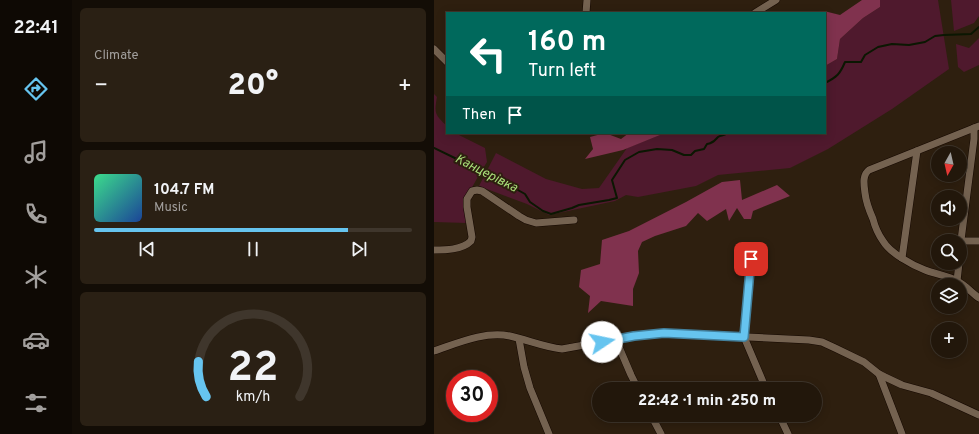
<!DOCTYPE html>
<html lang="en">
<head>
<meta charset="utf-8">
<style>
  :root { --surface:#22170b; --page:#2a2014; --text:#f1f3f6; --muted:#a29f9d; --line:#3f362c; --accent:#66c4ef }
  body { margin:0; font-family:Overpass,sans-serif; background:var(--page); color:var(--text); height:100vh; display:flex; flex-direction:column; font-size:15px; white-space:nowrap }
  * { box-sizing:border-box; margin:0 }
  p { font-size:13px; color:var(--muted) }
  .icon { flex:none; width:22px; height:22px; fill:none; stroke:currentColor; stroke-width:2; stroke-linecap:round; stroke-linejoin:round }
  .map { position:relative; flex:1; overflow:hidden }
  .drawer { display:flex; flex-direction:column; gap:8px; padding:8px; background:#130d06; width:362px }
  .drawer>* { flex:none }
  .hud { position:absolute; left:12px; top:12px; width:380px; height:122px; border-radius:0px; box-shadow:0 2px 10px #0003,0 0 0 1px var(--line); background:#00695c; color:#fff; overflow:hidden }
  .needle { width:26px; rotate:188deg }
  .buttons { position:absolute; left:497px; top:146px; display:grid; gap:8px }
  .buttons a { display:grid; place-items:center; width:36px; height:36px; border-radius:50%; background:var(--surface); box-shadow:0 2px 10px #0003,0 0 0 1px var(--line); font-size:20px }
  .speed { position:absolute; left:12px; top:370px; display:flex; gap:8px; font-size:20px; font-weight:700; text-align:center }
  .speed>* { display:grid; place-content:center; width:52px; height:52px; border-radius:50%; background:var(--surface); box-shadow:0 2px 10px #0003,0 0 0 1px var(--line); line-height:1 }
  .speed .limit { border:6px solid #d22; background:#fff; color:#111 }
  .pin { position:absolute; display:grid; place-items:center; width:34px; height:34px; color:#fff; margin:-17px; border-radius:8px; box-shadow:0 2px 6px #0006 }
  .me { position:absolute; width:44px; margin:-22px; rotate:79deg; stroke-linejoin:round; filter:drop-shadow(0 0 3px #0008) }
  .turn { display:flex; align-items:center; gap:14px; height:84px; padding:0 16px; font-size:18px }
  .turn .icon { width:52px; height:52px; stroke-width:2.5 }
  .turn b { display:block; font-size:28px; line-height:34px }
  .then { display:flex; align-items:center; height:38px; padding:0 16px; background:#0003; gap:8px; font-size:15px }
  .big { font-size:30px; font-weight:800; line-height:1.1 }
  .drawer .card { flex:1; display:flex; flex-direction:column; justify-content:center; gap:6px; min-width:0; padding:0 14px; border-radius:6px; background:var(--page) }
  .drawer .dial { align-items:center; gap:0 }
  .dial svg { height:104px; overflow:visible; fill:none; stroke:var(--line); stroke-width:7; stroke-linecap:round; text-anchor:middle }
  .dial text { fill:var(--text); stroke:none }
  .song { display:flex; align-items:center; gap:12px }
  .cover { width:48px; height:48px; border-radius:6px; background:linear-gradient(135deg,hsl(150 70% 55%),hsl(220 70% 35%)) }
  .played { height:4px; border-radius:2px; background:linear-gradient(90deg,var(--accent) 80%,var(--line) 80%) }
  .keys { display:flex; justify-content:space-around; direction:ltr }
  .heat { display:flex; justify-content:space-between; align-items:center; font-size:22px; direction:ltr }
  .trip { position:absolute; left:158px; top:382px; width:230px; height:40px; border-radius:20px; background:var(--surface); box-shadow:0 2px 10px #0003,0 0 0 1px var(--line); font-weight:800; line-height:40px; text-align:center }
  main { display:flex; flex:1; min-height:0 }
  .tab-bar { display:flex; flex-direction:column; width:72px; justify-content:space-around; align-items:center; background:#0e0904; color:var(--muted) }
  .tab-bar .icon { width:28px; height:28px }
  .tab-bar .selected { color:var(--accent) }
  .tab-bar b { font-size:18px; color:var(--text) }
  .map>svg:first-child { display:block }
  .green { fill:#4f192d }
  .forest { fill:#80324e }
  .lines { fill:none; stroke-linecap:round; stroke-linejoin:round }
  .stream { stroke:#0b1702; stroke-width:2 }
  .minor-casing { stroke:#150800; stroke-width:8 }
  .minor { stroke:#746250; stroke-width:7 }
  .route-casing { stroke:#427f9b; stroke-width:10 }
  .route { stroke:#66c4ef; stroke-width:7 }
  .labels { text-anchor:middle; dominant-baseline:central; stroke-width:4; stroke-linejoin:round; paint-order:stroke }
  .water-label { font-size:13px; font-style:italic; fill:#a9df79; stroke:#2e1f0f }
</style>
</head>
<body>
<main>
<nav class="tab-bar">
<b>22:41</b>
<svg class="icon selected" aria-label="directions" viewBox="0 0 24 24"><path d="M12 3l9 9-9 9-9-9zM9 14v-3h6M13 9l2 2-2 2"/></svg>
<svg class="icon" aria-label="music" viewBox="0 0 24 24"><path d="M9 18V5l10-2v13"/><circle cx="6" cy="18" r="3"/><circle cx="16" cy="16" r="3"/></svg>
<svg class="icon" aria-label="phone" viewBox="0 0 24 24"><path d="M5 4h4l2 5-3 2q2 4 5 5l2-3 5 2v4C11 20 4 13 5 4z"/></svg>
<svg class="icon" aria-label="climate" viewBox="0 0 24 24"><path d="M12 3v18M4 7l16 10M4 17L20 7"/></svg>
<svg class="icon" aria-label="car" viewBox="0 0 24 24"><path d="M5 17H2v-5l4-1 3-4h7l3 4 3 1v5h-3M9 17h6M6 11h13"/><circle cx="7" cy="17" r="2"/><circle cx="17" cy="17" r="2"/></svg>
<svg class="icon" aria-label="filters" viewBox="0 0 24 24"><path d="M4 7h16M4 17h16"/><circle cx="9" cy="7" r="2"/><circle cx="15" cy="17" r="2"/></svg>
</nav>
<section class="drawer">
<div class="card"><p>Climate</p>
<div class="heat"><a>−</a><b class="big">20°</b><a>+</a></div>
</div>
<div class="card">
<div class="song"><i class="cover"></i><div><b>104.7 FM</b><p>Music</p></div></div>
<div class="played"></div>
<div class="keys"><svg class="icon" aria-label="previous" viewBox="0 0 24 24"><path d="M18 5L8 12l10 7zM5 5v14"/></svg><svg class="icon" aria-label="pause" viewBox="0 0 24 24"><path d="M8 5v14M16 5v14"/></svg><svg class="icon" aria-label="next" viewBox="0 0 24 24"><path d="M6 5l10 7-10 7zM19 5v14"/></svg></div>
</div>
<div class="card dial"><svg viewBox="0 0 100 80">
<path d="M14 69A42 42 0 1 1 86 69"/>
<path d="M14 69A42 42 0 0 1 8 42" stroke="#66c4ef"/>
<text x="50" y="56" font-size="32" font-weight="700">22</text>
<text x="50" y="72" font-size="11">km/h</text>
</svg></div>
</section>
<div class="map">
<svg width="545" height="434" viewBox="0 0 545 434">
  <rect width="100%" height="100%" fill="#2e1f0f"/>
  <g class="green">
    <polygon points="446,0 504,0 515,69 458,109 394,149 356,168 284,175 262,186 204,197 192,195 181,201 115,215 93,204 45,186 62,153 112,179 148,189 165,188 193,148 231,133 391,133 391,66 403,59 406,39 429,18 446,7"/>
    <polygon points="517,0 545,0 545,16 540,23 520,31"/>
    <polygon points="545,38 545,65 530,72 524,67 522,44 535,48"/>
    <path d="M 0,94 L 3,97 C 0,113 1,115 13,126 L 13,133 L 21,133 L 51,148 L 53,162 L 46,173 L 31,200 L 33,223 L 0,222 Z"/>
  </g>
  <g class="forest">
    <polygon points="428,0 446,0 446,7 429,18 406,39 403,59 391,66 391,13 389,13 390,11 406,15"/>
    <polygon points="171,133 187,139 195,133 231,133 189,150 151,159 159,149 156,137"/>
    <polygon points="306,180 308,200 343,185 356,196 319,211 317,219 310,219 303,208 295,221 292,209 273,221 264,213 252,226 221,236 208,242 204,251 205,273 199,289 199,306 167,301 154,313 156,296 145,287 147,270 166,264 168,240 195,231 252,202 288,182"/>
  </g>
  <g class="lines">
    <g class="stream">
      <path d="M 391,83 C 403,77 406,74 411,62 L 427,62 L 431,55 L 444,47 L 458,44 L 475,45 L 491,42 L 501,36 L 510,35 L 537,34 L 545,27"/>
      <path d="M 0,148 L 29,162 L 32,167 L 36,168 L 44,172 L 47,172 L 75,185 L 91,194 L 96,202 L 109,211 L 117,214 L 138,208 L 145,205 L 175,200 L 183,198 L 178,180 L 191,160 L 205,152 L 223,149 L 238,150 L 250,155 L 257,155 L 261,151 L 270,149 L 273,144 C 279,143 280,141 284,137 C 287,135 290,136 293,133"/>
    </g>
    <defs>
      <g id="minor">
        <polyline points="152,13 153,0"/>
        <polyline points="321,13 342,0"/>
        <polyline points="0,49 13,62"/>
        <path d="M 545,126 L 435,170 C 428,175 430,185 431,193 C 432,202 435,210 439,219 C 441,227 444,234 449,241 C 456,253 478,265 491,270 C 501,274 515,276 523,281 C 531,285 538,293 545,298"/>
        <polyline points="527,241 545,241"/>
        <polyline points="526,248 540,139 540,128"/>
        <path d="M 0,250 C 11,250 28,250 37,241 L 38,237 L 33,207 L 33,199 L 38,191 L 43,190 L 48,191 L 85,216 L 92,220 L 102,223 L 140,220"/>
        <polyline points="468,258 483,151"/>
        <polyline points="317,259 310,337 332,389"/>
        <polyline points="523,281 525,263"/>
        <polyline points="85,339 90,367 96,388 115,434"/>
        <polyline points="182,340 197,375 204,389"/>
        <path d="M 0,351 C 24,343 50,331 76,336 C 94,340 110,347 128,349 L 200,336 L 230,333 L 375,340 L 388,342 L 401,348 L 430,362 L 445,374 L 451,377 L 468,385 L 497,393 L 545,415"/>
        <polyline points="445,374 468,434"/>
        <polyline points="217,415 227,434"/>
        <polyline points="345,415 354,434"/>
      </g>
    </defs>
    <use href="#minor" class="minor-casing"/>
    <use href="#minor" class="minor"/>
  </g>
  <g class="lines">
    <defs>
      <polyline id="route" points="168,342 200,336 230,333 310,337 317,259"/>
    </defs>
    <use href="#route" class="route-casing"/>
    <use href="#route" class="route"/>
  </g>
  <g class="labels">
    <g class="water-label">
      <text transform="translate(52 174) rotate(27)">Канцерівка</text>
    </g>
  </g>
</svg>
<div class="buttons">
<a><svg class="needle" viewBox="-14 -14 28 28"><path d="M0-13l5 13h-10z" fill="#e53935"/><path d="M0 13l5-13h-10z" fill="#a29f9d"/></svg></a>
<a><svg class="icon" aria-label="sound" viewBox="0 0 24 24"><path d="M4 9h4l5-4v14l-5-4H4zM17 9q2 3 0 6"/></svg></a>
<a><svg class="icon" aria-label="search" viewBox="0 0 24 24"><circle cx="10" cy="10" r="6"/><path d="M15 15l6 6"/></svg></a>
<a><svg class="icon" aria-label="layers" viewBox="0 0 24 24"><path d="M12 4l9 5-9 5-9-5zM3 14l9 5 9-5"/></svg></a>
<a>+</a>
</div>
<div class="speed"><div class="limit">30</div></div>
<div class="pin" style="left:317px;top:259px;background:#d93025"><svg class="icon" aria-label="arrive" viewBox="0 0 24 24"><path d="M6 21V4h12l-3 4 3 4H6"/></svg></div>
<svg class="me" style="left:168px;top:342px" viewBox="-20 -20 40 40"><circle r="19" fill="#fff"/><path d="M0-13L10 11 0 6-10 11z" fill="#66c4ef"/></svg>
<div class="trip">22:42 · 1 min · 250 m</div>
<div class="hud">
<div class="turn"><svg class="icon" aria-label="left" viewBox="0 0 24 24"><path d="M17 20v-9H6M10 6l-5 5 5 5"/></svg><div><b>160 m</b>Turn left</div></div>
<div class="then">Then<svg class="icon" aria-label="arrive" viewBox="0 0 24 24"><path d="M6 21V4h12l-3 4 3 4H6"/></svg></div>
</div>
</div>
</main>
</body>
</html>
